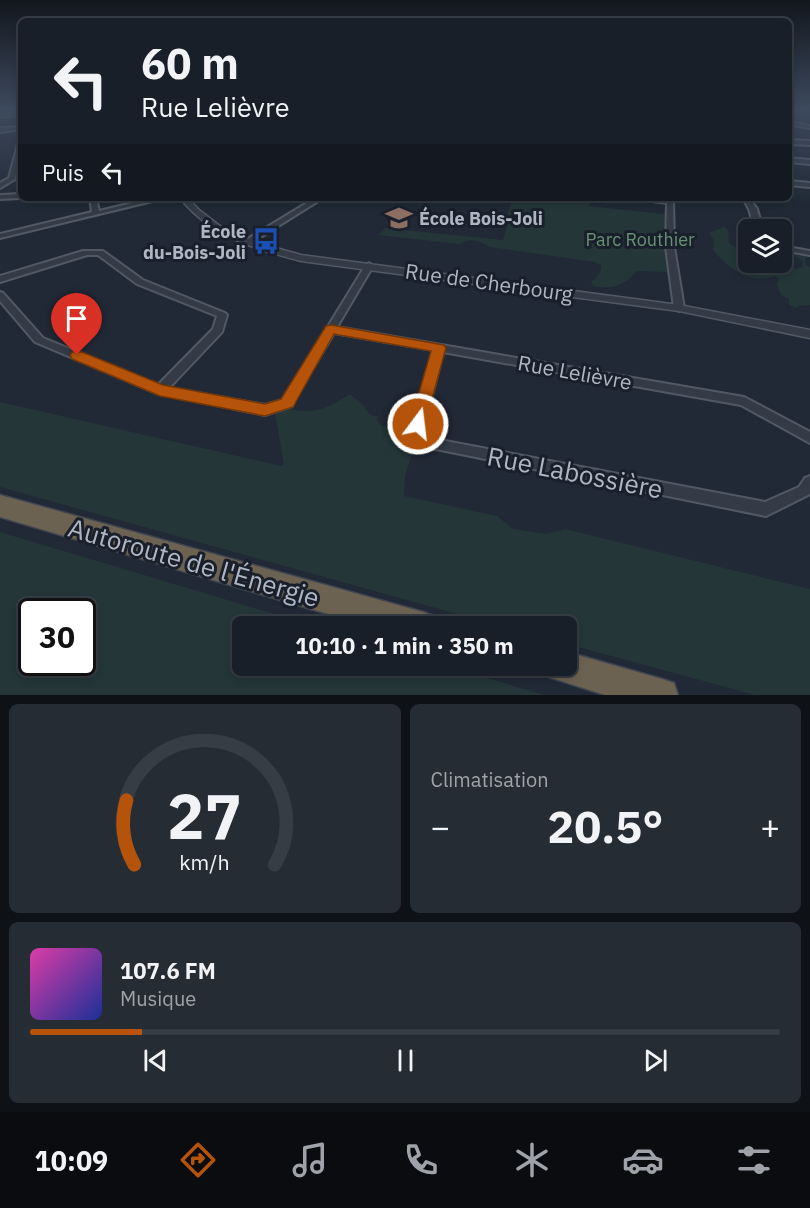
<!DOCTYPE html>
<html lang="fr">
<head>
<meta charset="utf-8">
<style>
  :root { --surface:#191f28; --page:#262c34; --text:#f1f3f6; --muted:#9fa2a8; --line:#373d45; --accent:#b45309 }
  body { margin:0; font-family:"IBM Plex Sans",sans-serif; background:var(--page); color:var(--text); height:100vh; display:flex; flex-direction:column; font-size:22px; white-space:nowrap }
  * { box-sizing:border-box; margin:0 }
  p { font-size:20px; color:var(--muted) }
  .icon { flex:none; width:33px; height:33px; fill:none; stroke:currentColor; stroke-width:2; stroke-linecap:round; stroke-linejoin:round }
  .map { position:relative; height:695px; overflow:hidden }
  .side { display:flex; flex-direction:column; gap:9px; padding:9px; background:#0e1116; flex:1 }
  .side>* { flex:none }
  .top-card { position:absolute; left:18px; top:18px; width:774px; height:183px; border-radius:9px; box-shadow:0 3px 9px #0003,0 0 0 2px var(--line); background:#191f28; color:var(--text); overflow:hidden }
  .fabs { position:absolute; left:738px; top:219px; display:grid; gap:12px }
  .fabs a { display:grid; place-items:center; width:54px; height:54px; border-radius:9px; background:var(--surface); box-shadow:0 3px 9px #0003,0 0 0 2px var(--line); font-size:30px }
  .speed { position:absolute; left:18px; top:598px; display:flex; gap:12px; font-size:30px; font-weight:700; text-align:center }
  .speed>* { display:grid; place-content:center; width:78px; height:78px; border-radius:50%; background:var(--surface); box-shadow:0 3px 9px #0003,0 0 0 2px var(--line); line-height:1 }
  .speed .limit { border:3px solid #111; border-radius:9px; background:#fff; color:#111 }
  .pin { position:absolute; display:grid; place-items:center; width:51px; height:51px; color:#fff; margin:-62px -26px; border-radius:50% 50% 50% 0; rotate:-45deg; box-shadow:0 0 6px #0007 }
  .pin .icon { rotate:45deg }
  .me { position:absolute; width:66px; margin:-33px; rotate:15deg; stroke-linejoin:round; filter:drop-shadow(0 0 4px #0008) }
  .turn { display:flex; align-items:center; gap:21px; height:126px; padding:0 24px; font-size:27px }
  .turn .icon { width:78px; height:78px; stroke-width:2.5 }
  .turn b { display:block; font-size:42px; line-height:51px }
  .then { display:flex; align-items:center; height:57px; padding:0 24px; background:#0003; gap:12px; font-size:22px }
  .big { font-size:45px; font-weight:700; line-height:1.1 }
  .side .widget { flex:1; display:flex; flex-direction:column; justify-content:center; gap:9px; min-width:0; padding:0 21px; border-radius:9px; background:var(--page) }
  .side .dial { align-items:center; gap:0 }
  .dial svg { height:156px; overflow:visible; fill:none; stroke:var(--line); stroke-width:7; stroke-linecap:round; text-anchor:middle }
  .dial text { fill:var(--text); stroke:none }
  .song { display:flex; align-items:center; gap:18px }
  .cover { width:72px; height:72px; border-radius:9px; background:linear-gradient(135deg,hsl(320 70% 55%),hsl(230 70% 35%)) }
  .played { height:6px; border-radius:3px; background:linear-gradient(90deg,var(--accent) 15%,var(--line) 15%) }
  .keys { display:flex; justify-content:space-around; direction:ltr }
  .heat { display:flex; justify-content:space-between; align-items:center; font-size:33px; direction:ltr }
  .side .tiles { flex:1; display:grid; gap:9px; grid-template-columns:1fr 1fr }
  .widget:last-child { grid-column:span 2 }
  .trip { position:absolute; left:232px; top:616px; width:345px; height:60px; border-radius:9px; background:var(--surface); box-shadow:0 3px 9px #0003,0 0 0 2px var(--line); font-weight:700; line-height:60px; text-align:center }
  .tabs { display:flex; height:96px; justify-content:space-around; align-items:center; background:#0a0c10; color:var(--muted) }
  .tabs .icon { width:42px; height:42px }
  .tabs .current { color:var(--accent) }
  .tabs b { font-size:27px; color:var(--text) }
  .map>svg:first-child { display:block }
  .green { fill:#243638; fill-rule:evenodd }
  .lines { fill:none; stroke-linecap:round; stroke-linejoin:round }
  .minor-casing { stroke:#515964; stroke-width:4 }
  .tertiary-casing { stroke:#515964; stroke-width:3 }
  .motorway-casing { stroke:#3f4651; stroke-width:3 }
  .minor { fill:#343b46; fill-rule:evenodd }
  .tertiary { fill:#343b46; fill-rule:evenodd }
  .motorway { fill:#6c6251; fill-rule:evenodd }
  .route { fill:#b45309; stroke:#753606; stroke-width:1.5 }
  .labels { text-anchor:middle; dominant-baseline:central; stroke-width:6; stroke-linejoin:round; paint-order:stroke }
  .far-poi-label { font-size:18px; font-weight:bold; fill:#aeb6c3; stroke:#1a202b; text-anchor:start }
  .far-park-label { font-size:18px; fill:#679272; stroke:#1a202b }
  .street-label { font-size:21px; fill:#aeb6c3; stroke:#1a202b }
  .near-street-label { font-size:26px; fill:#aeb6c3; stroke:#1a202b }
</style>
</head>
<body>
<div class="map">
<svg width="810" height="695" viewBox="0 0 810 695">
  <rect width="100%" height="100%" fill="#212936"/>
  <g class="green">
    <path d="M 543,198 L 551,198 L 551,202 C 563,204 573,203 583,200 L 589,202 L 589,206 L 670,215 L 670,272 L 636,271 C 625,286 611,290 593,286 L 591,282 C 597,277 601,274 601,265 L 595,262 L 490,247 C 480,241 470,237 460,244 L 378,235 L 385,228 L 503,240 L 508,224 L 506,221 L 512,200 L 538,202 Z"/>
    <path d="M 724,227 L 728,230 L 729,243 L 748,257 L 748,262 L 778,263 L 796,269 L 803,267 L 802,260 L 785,252 L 790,251 L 808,257 L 805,259 L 806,265 L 810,267 L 810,305 L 797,306 L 797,308 L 789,305 L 789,299 L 781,295 L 777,284 L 779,279 L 775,276 C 751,285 728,268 713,250 L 714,241 L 709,233 Z"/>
    <path d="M 350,394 L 363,405 L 370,415 L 377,416 L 377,421 L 382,426 L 425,432 L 431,438 L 417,438 L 405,476 L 404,496 L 497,516 L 513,529 L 547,534 L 565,529 L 810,589 L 810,695 L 755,695 L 567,644 L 567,627 L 504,627 L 0,487 L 0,402 L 281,466 L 284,464 L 274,408 C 286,406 296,412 308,411 C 324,411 337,402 350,394 Z"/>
    <path d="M 0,532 L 318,627 L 243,627 L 243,666 L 447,666 L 544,695 L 0,695 ZM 32,612 L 82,612 L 82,663 L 32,663 Z"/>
  </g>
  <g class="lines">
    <defs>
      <g id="minor">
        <polygon points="21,113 21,115 0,117 0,115"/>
        <polygon points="789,122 810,126 810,128 789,124"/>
        <polygon points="21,127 21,129 0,132 0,128"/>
        <polygon points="789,140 810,141 810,145 789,144"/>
        <polygon points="21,142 21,155 15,179 0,188 0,183 9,178 18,144"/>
        <polygon points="789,158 810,160 810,164 789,162"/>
        <polygon points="789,181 810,183 810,187 789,185"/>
        <polygon points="21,194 21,198 0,199 0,195"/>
        <polygon points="90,198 96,198 99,211 153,198 165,198 0,238 0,234 92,212"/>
        <polygon points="315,198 323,198 248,245 245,245 241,243"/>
        <polygon points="641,198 673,198 674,247 684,308 682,310 679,311 674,308 666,247 667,203 644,200"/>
        <polygon points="743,198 749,198 757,209 763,230 755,230 749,209"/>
        <polygon points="782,246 810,251 810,255 782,250"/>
        <polygon points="83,251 103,251 143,280 225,313 227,315 222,332 169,388 265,405 283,400 365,266 369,263 373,266 337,327 744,397 810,432 810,443 741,405 443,352 425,423 440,440 765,502 799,487 805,478 810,476 810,494 766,516 431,448 412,424 433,350 334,333 298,393 292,406 265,415 156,393 35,342 0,301 0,292 3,293 43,338 158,385 213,329 217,316 137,284 98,255 87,255 0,282 0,276"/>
      </g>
      <path id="tertiary" d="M 180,198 L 188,198 L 199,210 L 225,230 L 255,242 L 301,255 L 679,305 L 810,330 L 810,338 L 679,311 L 301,261 C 255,249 211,237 180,198 Z"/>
      <g id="motorway">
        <polygon points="0,495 423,612 434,616 438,627 372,627 0,517"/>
        <polygon points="567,652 662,679 674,683 678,695 605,695 549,677 544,666 567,666"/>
      </g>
    </defs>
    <use href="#minor" class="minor-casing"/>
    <use href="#tertiary" class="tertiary-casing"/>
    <use href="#motorway" class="motorway-casing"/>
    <use href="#minor" class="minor"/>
    <use href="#tertiary" class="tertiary"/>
    <use href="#motorway" class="motorway"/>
  </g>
  <linearGradient id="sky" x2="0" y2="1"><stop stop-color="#12171e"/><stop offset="0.53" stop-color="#3d495d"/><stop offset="1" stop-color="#3d495d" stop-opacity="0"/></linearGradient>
  <rect width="810" height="205" fill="url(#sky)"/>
  <polygon class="route" points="331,325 444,345 446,348 424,428 418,430 412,428 410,424 431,351 334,334 293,407 265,416 160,396 72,359 70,355 72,352 82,352 163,385 265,404 281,399 326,326"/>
  <defs>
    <symbol id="school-bare" viewBox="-9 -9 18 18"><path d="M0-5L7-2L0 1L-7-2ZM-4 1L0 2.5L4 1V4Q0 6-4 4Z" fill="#8d6e63" stroke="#1a202b" stroke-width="2.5" paint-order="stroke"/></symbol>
    <symbol id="bus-bare" viewBox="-9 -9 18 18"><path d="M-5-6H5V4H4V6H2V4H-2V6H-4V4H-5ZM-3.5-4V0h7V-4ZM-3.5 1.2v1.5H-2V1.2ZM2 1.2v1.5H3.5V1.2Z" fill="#1a4fb4" stroke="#1a202b" stroke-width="2.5" paint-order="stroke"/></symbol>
  </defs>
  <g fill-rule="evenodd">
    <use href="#school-bare" x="380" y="199" width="38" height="38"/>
    <use href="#bus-bare" x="247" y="222" width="38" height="38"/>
  </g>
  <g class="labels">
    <g class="far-poi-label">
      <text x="419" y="218">École Bois-Joli</text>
      <text x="246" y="231" text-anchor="end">École<tspan x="246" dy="21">du-Bois-Joli</tspan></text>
    </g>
    <g class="far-park-label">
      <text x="640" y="239">Parc Routhier</text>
    </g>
    <g class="street-label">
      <text transform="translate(489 282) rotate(8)">Rue de Cherbourg</text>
      <text transform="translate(575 372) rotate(10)">Rue Lelièvre</text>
    </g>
    <g class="near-street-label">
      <text transform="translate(575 472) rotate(11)">Rue Labossière</text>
      <text transform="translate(194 562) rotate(16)">Autoroute de l'Énergie</text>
    </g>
  </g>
</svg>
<div class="fabs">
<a><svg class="icon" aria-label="layers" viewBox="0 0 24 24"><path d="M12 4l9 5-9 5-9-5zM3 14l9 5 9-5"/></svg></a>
</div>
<div class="speed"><div class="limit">30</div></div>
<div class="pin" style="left:77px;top:355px;background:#d93025"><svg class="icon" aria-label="arrive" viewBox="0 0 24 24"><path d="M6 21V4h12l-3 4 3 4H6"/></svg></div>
<svg class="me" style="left:418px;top:424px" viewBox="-20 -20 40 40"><circle r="17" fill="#b45309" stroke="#fff" stroke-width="3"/><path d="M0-11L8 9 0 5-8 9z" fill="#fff"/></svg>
<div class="trip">10:10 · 1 min · 350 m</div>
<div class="top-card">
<div class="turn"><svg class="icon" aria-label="left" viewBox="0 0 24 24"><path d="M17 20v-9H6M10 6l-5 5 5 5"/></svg><div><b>60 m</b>Rue Lelièvre</div></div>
<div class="then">Puis<svg class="icon" aria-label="left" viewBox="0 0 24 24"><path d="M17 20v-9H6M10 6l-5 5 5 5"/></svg></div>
</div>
</div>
<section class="side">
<div class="tiles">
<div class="widget dial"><svg viewBox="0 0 100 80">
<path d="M14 69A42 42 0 1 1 86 69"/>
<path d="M14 69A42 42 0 0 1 10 36" stroke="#b45309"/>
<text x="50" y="56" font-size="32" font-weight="700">27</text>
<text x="50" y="72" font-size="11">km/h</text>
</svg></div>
<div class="widget"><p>Climatisation</p>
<div class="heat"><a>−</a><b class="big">20.5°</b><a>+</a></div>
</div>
<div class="widget">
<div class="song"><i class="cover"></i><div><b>107.6 FM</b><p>Musique</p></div></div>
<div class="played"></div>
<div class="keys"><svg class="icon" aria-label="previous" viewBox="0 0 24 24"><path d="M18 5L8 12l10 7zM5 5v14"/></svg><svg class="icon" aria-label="pause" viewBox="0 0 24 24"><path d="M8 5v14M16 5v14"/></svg><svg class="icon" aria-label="next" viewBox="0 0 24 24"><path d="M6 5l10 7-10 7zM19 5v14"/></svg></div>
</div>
</div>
</section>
<nav class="tabs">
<b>10:09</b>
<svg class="icon current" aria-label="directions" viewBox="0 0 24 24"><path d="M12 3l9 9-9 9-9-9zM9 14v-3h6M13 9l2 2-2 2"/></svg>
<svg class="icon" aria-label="music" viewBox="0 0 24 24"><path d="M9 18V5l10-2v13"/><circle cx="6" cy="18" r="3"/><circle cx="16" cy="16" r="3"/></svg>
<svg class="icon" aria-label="phone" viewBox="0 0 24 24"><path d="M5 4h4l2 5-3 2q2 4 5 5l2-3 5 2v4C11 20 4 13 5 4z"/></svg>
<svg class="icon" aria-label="climate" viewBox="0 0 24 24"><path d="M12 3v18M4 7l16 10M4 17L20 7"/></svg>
<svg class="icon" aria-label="car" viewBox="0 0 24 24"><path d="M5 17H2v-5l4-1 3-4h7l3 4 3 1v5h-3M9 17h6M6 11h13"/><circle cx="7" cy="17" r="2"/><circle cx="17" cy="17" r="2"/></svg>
<svg class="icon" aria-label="filters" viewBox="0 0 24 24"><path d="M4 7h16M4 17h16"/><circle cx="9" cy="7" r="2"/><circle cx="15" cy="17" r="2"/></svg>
</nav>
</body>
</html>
